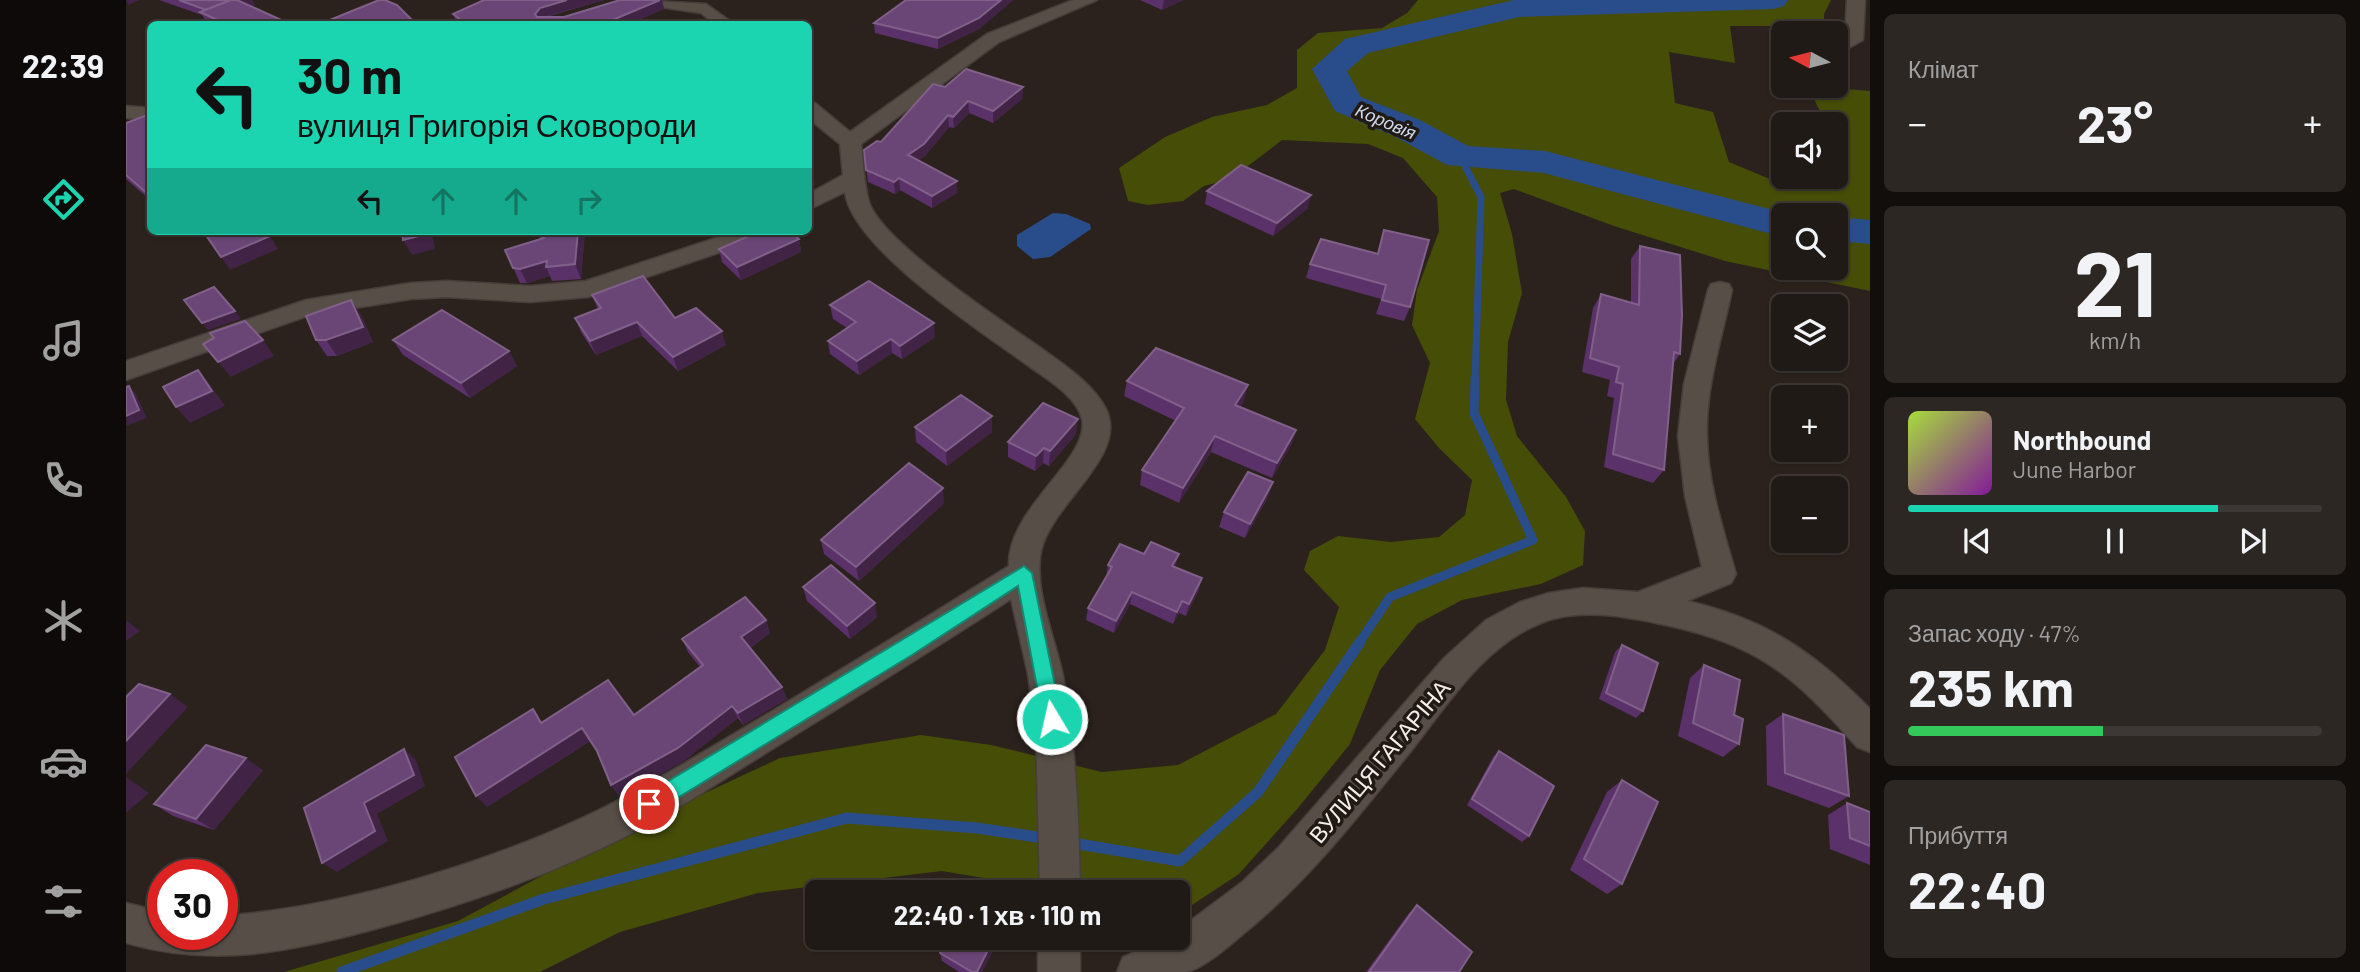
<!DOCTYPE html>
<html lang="uk">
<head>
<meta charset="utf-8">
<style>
  :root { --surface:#201a16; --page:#2d2723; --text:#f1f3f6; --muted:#a2a1a1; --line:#3d3835; --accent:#1bd5b1 }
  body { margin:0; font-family:Barlow,sans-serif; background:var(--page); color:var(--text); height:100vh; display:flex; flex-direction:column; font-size:26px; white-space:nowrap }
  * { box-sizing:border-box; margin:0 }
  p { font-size:23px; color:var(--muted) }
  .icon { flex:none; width:38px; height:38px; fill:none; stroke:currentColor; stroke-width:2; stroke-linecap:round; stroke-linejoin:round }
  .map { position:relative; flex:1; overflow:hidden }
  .details { display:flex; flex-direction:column; gap:14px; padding:14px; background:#120e0c; width:490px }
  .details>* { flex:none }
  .hud { position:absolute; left:21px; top:21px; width:665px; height:214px; border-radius:10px; box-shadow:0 2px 5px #0004,0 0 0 2px var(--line); background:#1bd5b1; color:#111; overflow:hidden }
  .needle { width:46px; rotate:277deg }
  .controls { position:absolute; left:1645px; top:21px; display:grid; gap:14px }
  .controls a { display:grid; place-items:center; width:77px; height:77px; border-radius:10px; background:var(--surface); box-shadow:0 2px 5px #0004,0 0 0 2px var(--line); font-size:35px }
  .speed { position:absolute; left:21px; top:859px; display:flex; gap:14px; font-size:35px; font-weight:700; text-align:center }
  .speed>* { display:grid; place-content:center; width:91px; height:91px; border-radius:50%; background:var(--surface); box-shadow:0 2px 5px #0004,0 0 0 2px var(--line); line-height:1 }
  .speed .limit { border:10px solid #d22; background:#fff; color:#111 }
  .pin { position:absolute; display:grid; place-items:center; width:60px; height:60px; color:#fff; margin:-30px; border:4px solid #fff; border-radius:50%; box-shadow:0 2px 7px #0007 }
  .me { position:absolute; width:77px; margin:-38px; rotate:351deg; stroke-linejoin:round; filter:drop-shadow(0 0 5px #0008) }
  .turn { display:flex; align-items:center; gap:24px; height:147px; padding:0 35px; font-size:32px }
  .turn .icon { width:91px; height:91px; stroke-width:2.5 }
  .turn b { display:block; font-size:49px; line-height:60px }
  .lanes { display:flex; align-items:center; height:66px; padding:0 35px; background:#0003; justify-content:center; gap:35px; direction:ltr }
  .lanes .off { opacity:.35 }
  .big { font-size:52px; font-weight:700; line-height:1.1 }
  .details .widget { flex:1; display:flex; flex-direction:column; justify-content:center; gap:10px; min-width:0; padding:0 24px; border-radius:10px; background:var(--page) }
  .details .dial { align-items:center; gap:0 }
  .dial b { font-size:91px; line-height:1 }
  .song { display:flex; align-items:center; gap:21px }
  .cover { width:84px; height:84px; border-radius:10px; background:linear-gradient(135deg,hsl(80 70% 55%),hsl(290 70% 35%)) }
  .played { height:7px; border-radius:4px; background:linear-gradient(90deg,var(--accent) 75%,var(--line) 75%) }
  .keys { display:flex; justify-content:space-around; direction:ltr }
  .heat { display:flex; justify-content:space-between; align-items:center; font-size:38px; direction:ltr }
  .charge { height:10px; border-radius:5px; background:linear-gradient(90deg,#34c759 47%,var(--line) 0) }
  .trip { position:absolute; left:679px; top:880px; width:385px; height:70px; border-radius:10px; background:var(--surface); box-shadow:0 2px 5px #0004,0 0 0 2px var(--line); font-weight:700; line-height:70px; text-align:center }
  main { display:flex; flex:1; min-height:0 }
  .dock { display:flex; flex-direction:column; width:126px; justify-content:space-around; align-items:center; background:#0d0a09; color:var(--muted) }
  .dock .icon { width:49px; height:49px }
  .dock .on { color:var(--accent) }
  .dock b { font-size:32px; color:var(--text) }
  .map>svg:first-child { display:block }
  .green { fill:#464d07; fill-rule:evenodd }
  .water { fill:#294d8a }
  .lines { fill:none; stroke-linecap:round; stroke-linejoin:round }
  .stream-far3 { stroke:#294d8a; stroke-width:5 }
  .stream-far2 { stroke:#294d8a; stroke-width:7 }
  .stream-far1 { stroke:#294d8a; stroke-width:9 }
  .stream { stroke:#294d8a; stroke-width:11 }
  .river { fill:#294d8a; fill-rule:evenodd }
  .minor-casing { stroke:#463e39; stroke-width:3 }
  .minor { fill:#584e48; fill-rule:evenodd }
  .wall { fill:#5a3169 }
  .shaded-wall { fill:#402345 }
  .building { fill:#6a4677; stroke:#806089; stroke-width:2 }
  .route { fill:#1bd5b1; stroke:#128a73; stroke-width:2 }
  .labels { text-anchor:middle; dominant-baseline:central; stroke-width:7; stroke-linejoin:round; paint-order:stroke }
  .far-water-label { font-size:18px; font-style:italic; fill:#cfdaed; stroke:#211914 }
  .near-street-label { font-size:23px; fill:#f5efeb; stroke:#211914 }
</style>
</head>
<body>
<main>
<nav class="dock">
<b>22:39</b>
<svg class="icon on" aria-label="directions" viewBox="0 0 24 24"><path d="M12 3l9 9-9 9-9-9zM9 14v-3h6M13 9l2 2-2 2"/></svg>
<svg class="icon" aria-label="music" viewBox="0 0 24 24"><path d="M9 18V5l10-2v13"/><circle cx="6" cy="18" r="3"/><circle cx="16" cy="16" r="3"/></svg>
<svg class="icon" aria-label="phone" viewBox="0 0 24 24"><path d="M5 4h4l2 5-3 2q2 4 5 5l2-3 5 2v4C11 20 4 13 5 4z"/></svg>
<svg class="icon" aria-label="climate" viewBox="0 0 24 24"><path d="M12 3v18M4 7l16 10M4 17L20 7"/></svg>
<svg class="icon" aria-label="car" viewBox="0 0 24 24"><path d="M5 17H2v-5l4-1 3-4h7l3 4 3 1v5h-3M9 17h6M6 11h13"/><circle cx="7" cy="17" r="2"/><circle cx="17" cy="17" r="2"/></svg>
<svg class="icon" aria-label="filters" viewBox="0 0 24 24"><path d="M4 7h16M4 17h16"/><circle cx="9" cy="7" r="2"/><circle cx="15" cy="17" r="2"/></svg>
</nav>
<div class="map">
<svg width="1744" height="972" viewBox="0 0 1744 972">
  <rect width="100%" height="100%" fill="#2b221d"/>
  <path class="green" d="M 1292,0 L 1705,0 L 1698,14 L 1698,26 L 1604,26 L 1609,63 L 1543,52 L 1549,103 L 1587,112 L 1603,162 L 1651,182 L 1710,177 L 1710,163 L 1718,157 L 1710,141 L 1710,124 L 1700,124 L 1682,86 L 1744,91 L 1744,291 L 1599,261 L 1488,226 L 1388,189 L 1374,193 L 1386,234 L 1396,293 L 1382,342 L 1380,400 L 1391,436 L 1440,497 L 1459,531 L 1457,565 L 1415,584 L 1336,600 L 1291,624 L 1254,670 L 1224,744 L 1172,808 L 1113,874 L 1066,905 L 1052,902 L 1052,892 L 986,892 L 881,882 L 816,871 L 632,893 L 494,932 L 414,972 L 158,972 L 332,921 L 506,827 L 654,758 L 795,735 L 865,745 L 976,772 L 1052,765 L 1150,714 L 1199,650 L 1213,607 L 1178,570 L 1184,551 L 1212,536 L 1265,542 L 1313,537 L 1339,515 L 1346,480 L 1313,448 L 1289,419 L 1304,363 L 1286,325 L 1291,290 L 1313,231 L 1311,197 L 1277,158 L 1242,144 L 1156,140 L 1105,179 L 1078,186 L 1057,201 L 1022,205 L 1002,201 L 993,168 L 1039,137 L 1086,117 L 1141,105 L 1171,88 L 1171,50 L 1192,33 L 1256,28 L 1281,13 ZM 1657,215 L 1710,215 L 1710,268 L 1657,268 Z"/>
  <polygon class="water" points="927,213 940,214 964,224 965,229 924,257 907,259 891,246 891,235"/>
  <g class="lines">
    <polyline class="stream-far3" points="1334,157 1340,169"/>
    <polyline class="stream-far2" points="1340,168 1355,197 1349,380"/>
    <polyline class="stream-far1" points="1233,643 1264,597 1407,540 1348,413 1349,378"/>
    <g class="stream">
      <polyline points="941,842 1054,861 1132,792 1234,642"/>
      <polyline points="216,972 418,899 721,818 851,828 924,839"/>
    </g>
    <g class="river">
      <polygon points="1388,0 1662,0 1658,6 1647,9 1393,17 1242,53 1221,71 1235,97 1294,120 1342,146 1419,151 1667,215 1657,215 1657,237 1418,173 1321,165 1268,136 1209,111 1186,69 1219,39"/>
      <polygon points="1710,217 1744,220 1744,244 1710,241"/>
    </g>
    <defs>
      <g id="minor">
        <polygon points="511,0 580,4 608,24 589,24 575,13 520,5"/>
        <path d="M 947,0 L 971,0 L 873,42 L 735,144 C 737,163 738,184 743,202 C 755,242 881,324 919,351 C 941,367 967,384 980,409 C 1004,458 919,507 914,557 C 910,597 929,637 937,676 C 950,746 953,821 954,892 L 914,892 L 910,734 L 902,674 L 885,599 C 805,651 724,701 643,751 C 587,786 533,822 474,849 C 402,883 326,908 249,929 C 162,952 88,968 0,943 L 0,903 L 37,912 L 37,934 L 96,934 L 96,916 C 219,907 367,862 477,808 C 534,780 588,745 643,713 C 723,665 803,616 883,566 C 880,509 965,459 956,419 C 951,397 921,379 904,367 C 858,333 726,249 719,192 L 682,210 L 682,194 L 717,175 L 714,144 L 682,118 L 682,101 L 689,103 L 724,132 L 861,34 Z"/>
        <polygon points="1721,0 1739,0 1737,40 1710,55 1710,42 1719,37"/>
        <polygon points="0,106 24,108 24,120 0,118"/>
        <polygon points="611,231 646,231 642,236 462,297 404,302 320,297 285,299 184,315 0,380 0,361 180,300 285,283 320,281 404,286 460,281"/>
        <path d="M 1594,282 L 1603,284 L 1606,290 C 1596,338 1579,388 1581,438 C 1582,484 1597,529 1610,574 L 1605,583 L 1561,601 C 1640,619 1688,652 1744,709 L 1744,752 L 1731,747 C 1667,674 1631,644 1535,624 C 1497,616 1452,608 1415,623 C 1356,646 1319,709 1281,756 C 1234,814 1187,875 1129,924 C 1113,937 1079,969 1060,972 C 1038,972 1013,972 991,972 L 997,957 L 1040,938 L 1052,938 L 1052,930 L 1115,883 L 1152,848 L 1318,658 L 1360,620 L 1394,602 L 1423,593 L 1457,588 L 1512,592 L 1576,567 L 1559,496 L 1552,436 L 1558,384 L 1582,290 L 1585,284 Z"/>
        <rect x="912" y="938" width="42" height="34"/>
      </g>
    </defs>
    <use href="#minor" class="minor-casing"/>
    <use href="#minor" class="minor"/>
  </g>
  <g class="wall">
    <polygon points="33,0 126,0 129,5 125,7 164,24 82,24 76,15"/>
    <polygon points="358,0 478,0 420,17 438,17 494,0 536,0 538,9 503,24 331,24 327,14"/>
    <polygon points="780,0 887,0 853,29 812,49 749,33 748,23"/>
    <polygon points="1014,0 1057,0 1036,10"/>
    <polygon points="819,87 897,87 896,99 867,123 843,113 828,128 823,127 799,156 792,160 831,181 831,193 806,208 774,190 769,194 742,182 738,150 755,142"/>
    <polygon points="24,114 24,200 0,179 0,123"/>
    <polygon points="1081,191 1182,208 1147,236 1079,204"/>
    <polygon points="1258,230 1284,307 1278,321 1250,314 1255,299 1180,278 1184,264 1251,254"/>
    <polygon points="459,231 455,279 426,281 424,276 401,283 394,283 379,250 414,239 412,233"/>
    <polygon points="673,239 675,252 615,280 596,262 593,249"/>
    <polygon points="1514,246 1554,354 1547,364 1538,470 1527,483 1478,467 1488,398 1481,396 1484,380 1456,372 1467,308 1475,294 1505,302 1505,259"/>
    <polygon points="466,295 549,318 600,345 552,371 516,336 470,355 455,332 449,318 472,310"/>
    <polygon points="704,305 809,337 776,359 766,353 733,375 704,354 702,341 721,328 707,319"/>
    <polygon points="235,315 247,342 211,356 201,356 190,340"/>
    <polygon points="267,340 383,351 391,366 344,398 277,355"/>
    <polygon points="1001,381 1118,401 1114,407 1170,430 1165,445 1146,478 1085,452 1053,503 1014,485 1016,470 1050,421 998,396"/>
    <polygon points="789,427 866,432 821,466 790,442"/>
    <polygon points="950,434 923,466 917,463 909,471 882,457 882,442"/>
    <polygon points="1142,497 1119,538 1093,527 1098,512"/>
    <polygon points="818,503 733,581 698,554 695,540"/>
    <polygon points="1018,554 1050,567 1073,590 1060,616 1053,613 1047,624 1004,604 988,633 960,620 962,608 980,578 982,565"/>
    <polygon points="677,587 751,617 724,639 681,601"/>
    <polygon points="640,620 644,633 624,648 656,687 661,699 617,725 612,718 559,760 494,797 485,785 471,751 464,741 361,807 417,722 508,715 574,667 562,652 556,639"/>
    <polygon points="1496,645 1517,711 1510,718 1473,699 1489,652"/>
    <polygon points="1578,665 1608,715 1613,744 1597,757 1552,736 1564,678"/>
    <polygon points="1657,714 1723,796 1703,808 1641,785 1640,726"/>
    <polygon points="1373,751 1403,836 1396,842 1341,805 1367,757"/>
    <polygon points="137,770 88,830 47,816 28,804"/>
    <polygon points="1496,780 1496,884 1481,894 1444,870 1481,792"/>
    <polygon points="1721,803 1744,812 1744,865 1704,849 1702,815"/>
    <polygon points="1291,905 1333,972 1240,972 1283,913"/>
    <polygon points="822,938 873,938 856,972 833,972 816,961 814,953"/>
  </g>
  <g class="shaded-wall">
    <polygon points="0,0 14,0 2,5"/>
    <polygon points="112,0 126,0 129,5 88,20 83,11"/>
    <polygon points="441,0 478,0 417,17 412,24 409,14 414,8"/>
    <polygon points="534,0 536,0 538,9 503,24 477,24"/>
    <polygon points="875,0 887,0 853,29 812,49 812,38"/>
    <polygon points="1038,0 1057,0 1036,10"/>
    <polygon points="897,87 896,99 867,123 867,111"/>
    <polygon points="842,101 843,113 828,128 827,117"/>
    <polygon points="822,115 823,127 799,156 783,167 782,155"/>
    <polygon points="687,174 689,185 682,190 682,177"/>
    <polygon points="773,178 774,190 769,194 768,182"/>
    <polygon points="831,181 831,193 806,208 806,196"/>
    <polygon points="1185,195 1182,208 1147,236 1151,223"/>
    <polygon points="301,231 305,231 309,249 286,255 277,240"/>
    <polygon points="452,231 459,231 455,279 449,264"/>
    <polygon points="144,236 152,249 104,270 95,257"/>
    <polygon points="673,239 675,252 615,280 611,267"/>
    <polygon points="421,261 420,267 424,276 401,283 394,269"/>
    <polygon points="225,300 235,315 247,342 211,356 200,340"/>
    <polygon points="109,311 115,319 82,330 76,323"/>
    <polygon points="511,322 516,336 470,355 464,341"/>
    <polygon points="808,323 809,337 776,359 774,346"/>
    <polygon points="596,331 600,345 552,371 547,357"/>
    <polygon points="765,339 766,353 733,375 731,361"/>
    <polygon points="137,340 148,356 105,377 92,362"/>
    <polygon points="383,351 391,366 344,398 335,383"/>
    <polygon points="72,370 85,386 99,406 64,423 50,407"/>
    <polygon points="1122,385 1118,401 1105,420 1109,405"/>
    <polygon points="3,386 10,394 21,418 0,426"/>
    <polygon points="866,416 866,432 821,466 820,451"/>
    <polygon points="952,419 950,434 923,466 924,451"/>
    <polygon points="1170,430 1165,445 1146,478 1151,463"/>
    <polygon points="1089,436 1085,452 1053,503 1057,488"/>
    <polygon points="918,448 917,463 909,471 910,456"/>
    <polygon points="1147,482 1142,497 1119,538 1124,524"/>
    <polygon points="817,488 818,503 733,581 730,567"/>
    <polygon points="1053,554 1050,566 1044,578 1046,566"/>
    <polygon points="1076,578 1073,590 1060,616 1063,604"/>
    <polygon points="1006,592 1004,604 988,633 990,621"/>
    <polygon points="1056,601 1053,613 1047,624 1051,612"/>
    <polygon points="749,603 751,617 724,639 721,626"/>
    <polygon points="0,620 14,631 0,641"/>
    <polygon points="640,620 644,633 620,650 615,637"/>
    <polygon points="656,687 661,699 617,725 612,713"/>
    <polygon points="44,694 62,707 0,774 0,741"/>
    <polygon points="606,706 612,718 559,760 494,797 485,785"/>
    <polygon points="456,728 465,740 361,807 350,796"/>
    <polygon points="278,749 290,760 299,786 251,814 262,841 211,872 196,863"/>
    <polygon points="120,758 137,770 88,830 70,819"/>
    <polygon points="0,777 23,793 0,813"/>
    <polygon points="868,938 873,938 856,972 851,972"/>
  </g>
  <g class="building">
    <polygon points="53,0 105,0 80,10"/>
    <polygon points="105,0 111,0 164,24 100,24 74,12"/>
    <polygon points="253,0 259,0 271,5 290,24 194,24"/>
    <polygon points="358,0 441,0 414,8 409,14 411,17 438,17 494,0 534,0 477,24 340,24 327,14"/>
    <polygon points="780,0 875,0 853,18 812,38 748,23"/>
    <polygon points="840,69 897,87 867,111 842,101 827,117 822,115 798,144 782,155 831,181 806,196 773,178 768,182 740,170 738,150 751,141 755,142 807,84 819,87"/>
    <polygon points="24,114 24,196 0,175 0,123"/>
    <polygon points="1115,165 1185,195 1151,223 1081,191"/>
    <polygon points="1258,230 1303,240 1284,307 1256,300 1260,285 1184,264 1195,239 1252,254"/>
    <polygon points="77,231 137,231 144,236 95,257"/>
    <polygon points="276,231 301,231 301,234 277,240"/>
    <polygon points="416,231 452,231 449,264 420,267 421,261 394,269 387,268 379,250 418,238 412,233"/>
    <polygon points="634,231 664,231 673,239 611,267 593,249"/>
    <polygon points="1514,246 1554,255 1556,315 1554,354 1548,352 1538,470 1487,454 1497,384 1490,382 1493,367 1464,358 1475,294 1513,305"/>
    <polygon points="517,276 549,318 570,308 596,331 547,357 511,322 464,341 449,318 475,308 466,295"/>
    <polygon points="743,281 808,323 774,346 765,339 731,361 702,341 730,322 704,305"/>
    <polygon points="88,287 109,311 76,323 58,300"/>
    <polygon points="225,300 237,327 200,340 190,340 180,316"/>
    <polygon points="316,310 383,351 335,383 267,340"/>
    <polygon points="119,321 137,340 92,362 77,344 88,338 84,333"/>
    <polygon points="1030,348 1122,385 1109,405 1170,430 1151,463 1089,436 1057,488 1016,470 1058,408 1001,381"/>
    <polygon points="72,370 86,391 50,407 37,387"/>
    <polygon points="3,386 13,410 0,416 0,387"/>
    <polygon points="835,395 866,416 820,451 789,427"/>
    <polygon points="917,403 952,419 924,451 918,448 910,456 882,442"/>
    <polygon points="783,463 817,488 730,567 695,540"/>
    <polygon points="1122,472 1147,482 1124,524 1098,512"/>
    <polygon points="1025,542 1053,554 1046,566 1076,578 1063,604 1056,601 1051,612 1006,592 990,621 962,608 986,567 982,565 994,544 1018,554"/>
    <polygon points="705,565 749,603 721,626 677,587"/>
    <polygon points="619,597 640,620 615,637 656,687 612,713 606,706 552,748 485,785 471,751 456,728 350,796 329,757 407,709 415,723 482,680 508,715 577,665 556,639"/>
    <polygon points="1496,645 1532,663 1517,711 1480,693"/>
    <polygon points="1578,665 1614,680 1608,715 1617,719 1613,744 1567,723"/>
    <polygon points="13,684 44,694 0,741 0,697"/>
    <polygon points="1657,714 1718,735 1723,796 1659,773"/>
    <polygon points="80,745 120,758 70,819 28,804"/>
    <polygon points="278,749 288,775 238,803 249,831 196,863 178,808"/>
    <polygon points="1373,751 1428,786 1403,836 1346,799"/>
    <polygon points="1496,780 1532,802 1496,884 1458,859"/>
    <polygon points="1721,803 1744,812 1744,846 1724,838"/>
    <polygon points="1291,905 1346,952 1333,972 1243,972"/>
    <polygon points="822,938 868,938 851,972 846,972 814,953"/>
  </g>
  <polygon class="route" points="898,566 906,573 936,719 933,725 926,728 920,725 917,719 892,586 786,655 530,811 523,814 516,811 513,804 516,797"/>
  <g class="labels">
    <g class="far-water-label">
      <text transform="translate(1260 121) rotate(23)">Коровія</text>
    </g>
    <g class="near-street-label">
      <text transform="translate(1253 761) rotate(-50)">ВУЛИЦЯ ГАГАРІНА</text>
    </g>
  </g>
</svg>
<div class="controls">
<a><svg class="needle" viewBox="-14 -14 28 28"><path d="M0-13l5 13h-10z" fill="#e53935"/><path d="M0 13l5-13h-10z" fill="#a2a1a1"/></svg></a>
<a><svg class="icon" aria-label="sound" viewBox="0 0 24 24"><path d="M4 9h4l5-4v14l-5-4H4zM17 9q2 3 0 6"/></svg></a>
<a><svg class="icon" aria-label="search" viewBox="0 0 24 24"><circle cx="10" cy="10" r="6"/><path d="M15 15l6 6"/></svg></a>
<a><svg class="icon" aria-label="layers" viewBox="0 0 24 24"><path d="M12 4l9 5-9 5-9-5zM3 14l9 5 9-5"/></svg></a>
<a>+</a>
<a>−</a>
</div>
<div class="speed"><div class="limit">30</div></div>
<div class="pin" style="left:523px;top:804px;background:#d93025"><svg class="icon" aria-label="arrive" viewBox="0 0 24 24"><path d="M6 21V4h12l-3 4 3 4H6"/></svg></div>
<svg class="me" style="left:926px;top:719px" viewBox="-20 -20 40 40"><circle r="17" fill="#1bd5b1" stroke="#fff" stroke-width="3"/><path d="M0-11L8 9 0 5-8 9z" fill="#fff"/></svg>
<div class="trip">22:40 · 1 хв · 110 m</div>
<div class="hud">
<div class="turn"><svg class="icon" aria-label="left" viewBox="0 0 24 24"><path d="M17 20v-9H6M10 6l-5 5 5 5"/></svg><div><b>30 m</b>вулиця Григорія Сковороди</div></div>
<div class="lanes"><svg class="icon" aria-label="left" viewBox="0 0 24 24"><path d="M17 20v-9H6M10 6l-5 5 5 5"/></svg><svg class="icon off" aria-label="ahead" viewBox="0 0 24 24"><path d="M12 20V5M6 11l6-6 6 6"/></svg><svg class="icon off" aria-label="ahead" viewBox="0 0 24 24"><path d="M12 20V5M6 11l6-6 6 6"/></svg><svg class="icon off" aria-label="right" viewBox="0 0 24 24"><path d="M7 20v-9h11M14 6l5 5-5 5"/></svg></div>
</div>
</div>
<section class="details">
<div class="widget"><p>Клімат</p>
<div class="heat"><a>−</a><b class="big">23°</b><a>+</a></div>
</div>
<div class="widget dial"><b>21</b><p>km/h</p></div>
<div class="widget">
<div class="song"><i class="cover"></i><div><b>Northbound</b><p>June Harbor</p></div></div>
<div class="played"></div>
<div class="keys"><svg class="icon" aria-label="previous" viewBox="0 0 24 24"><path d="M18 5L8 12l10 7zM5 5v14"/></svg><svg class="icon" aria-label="pause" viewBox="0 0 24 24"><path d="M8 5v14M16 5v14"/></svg><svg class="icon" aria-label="next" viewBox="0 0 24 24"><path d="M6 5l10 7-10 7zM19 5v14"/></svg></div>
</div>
<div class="widget"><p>Запас ходу · 47%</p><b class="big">235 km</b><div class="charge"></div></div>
<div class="widget"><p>Прибуття</p><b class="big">22:40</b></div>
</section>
</main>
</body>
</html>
